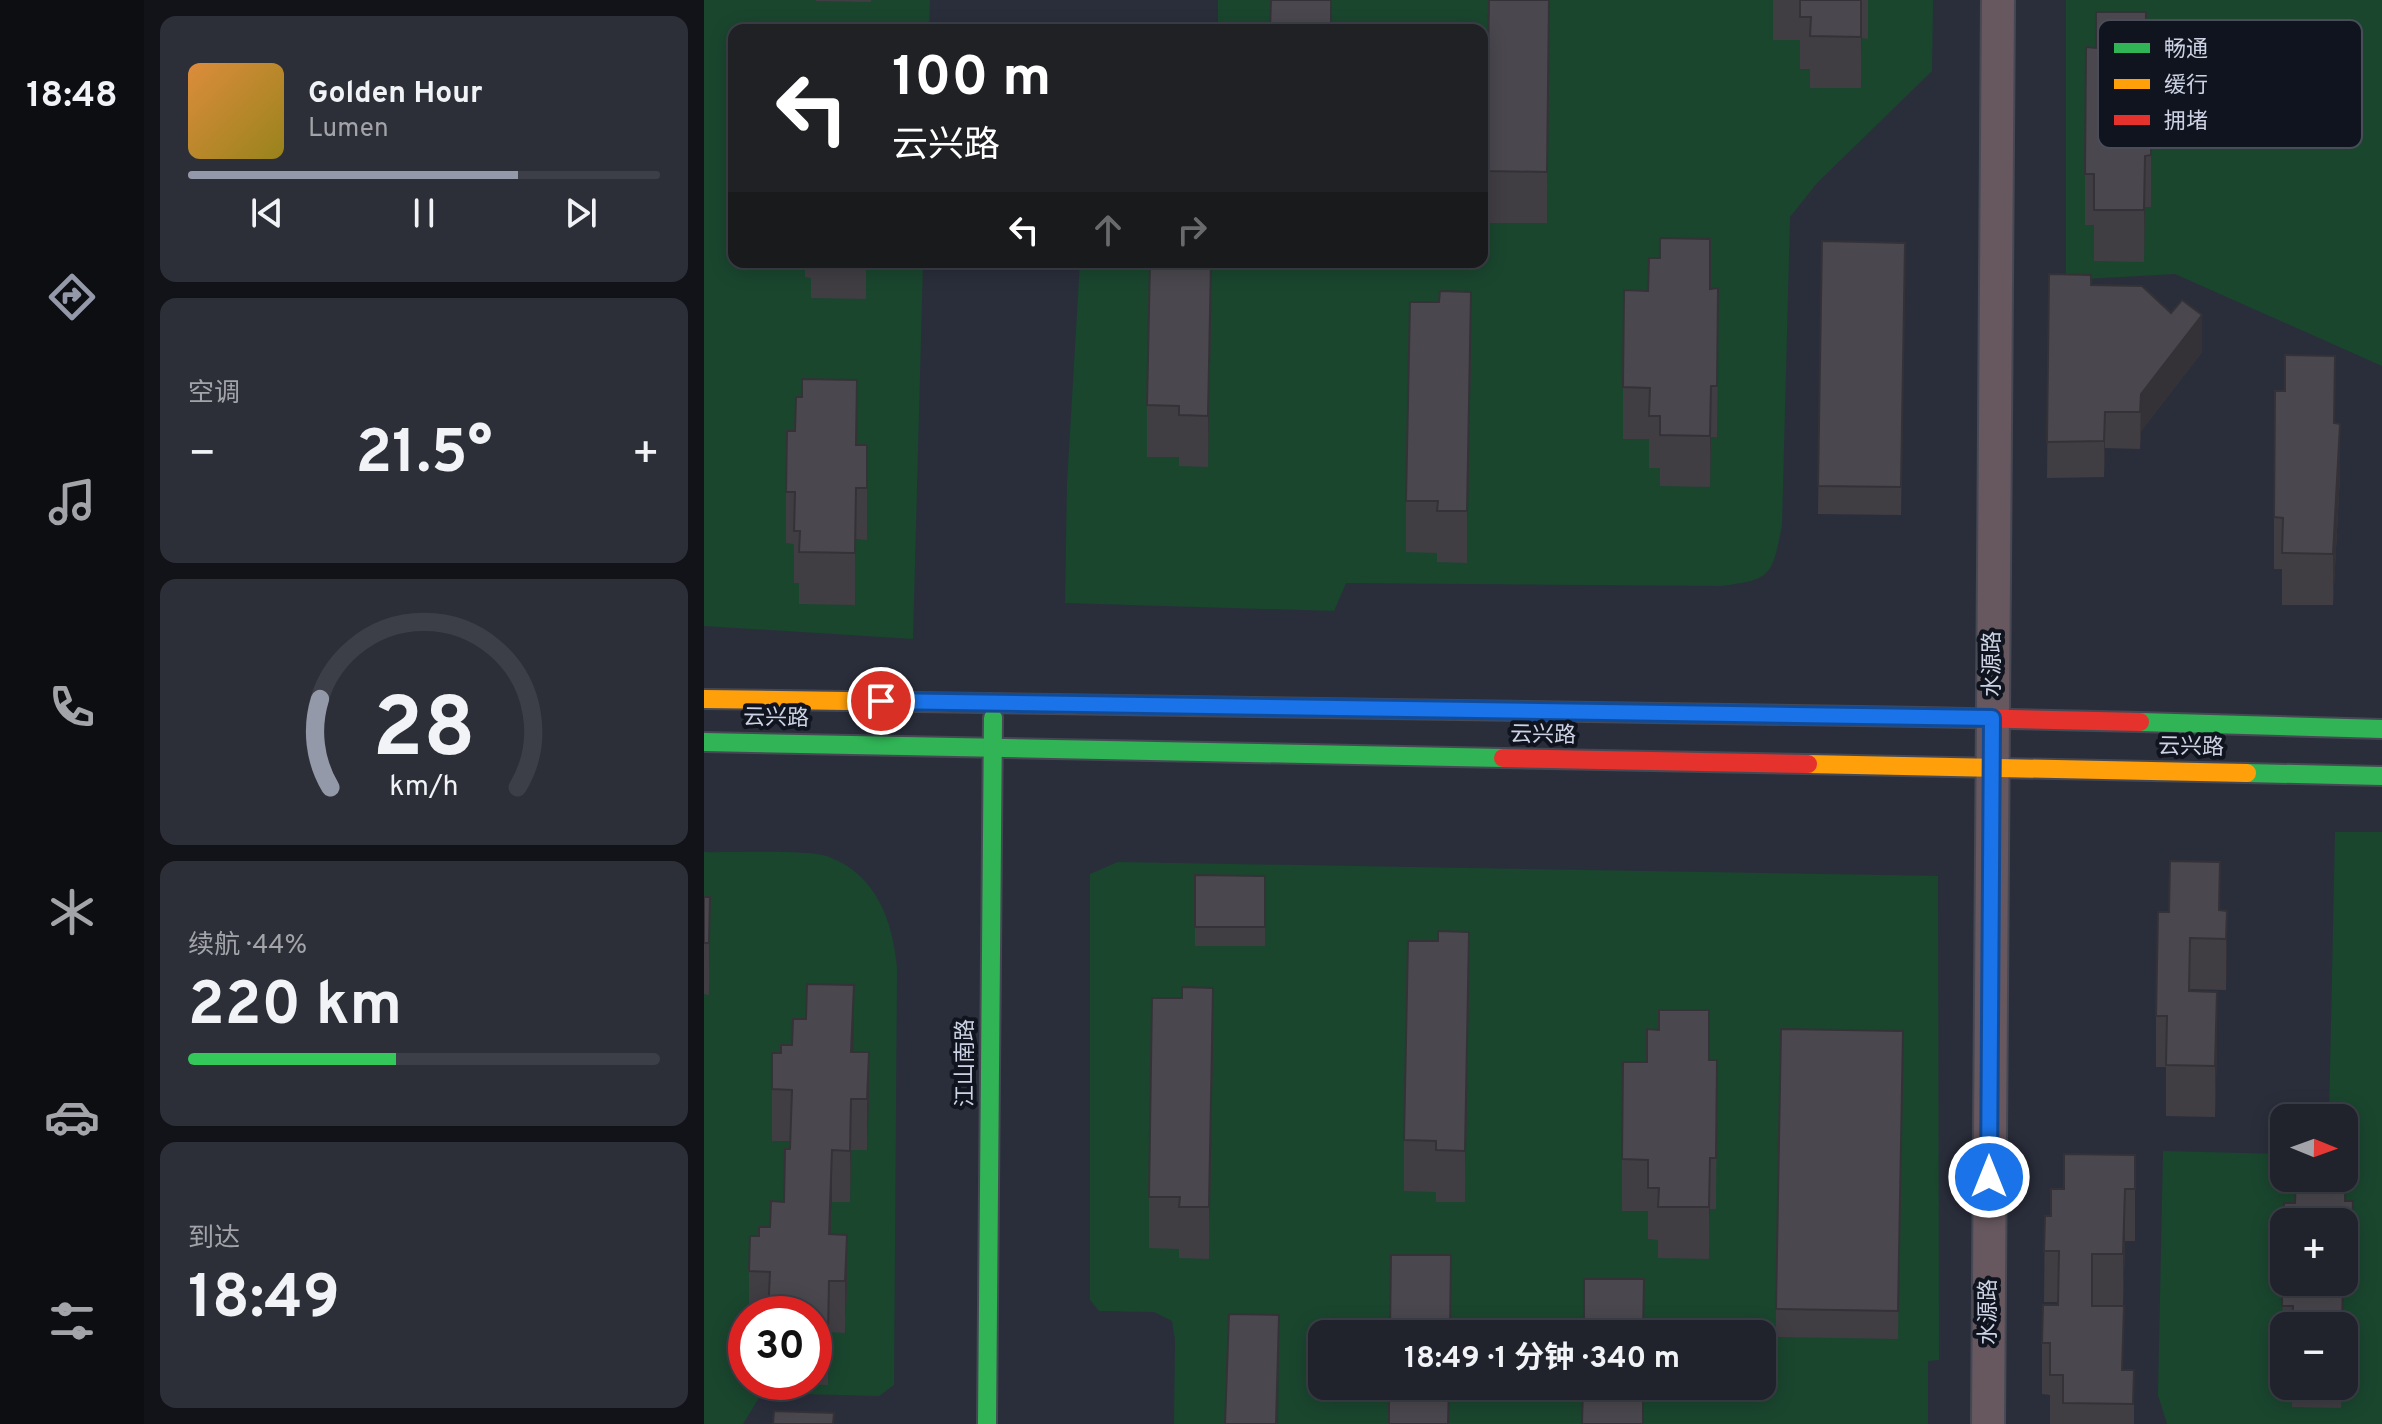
<!DOCTYPE html>
<html lang="zh">
<head>
<meta charset="utf-8">
<style>
  :root { --surface:#20222c; --page:#2d2f38; --text:#f1f3f6; --muted:#a2a4a9; --line:#3d3f48; --accent:#9499a9 }
  body { margin:0; font-family:Overpass,"Noto Sans SC",sans-serif; background:var(--page); color:var(--text); height:100vh; display:flex; flex-direction:column; font-size:30px; white-space:nowrap }
  * { box-sizing:border-box; margin:0 }
  p { font-size:26px; color:var(--muted) }
  .icon { flex:none; width:44px; height:44px; fill:none; stroke:currentColor; stroke-width:2; stroke-linecap:round; stroke-linejoin:round }
  .map { position:relative; flex:1; overflow:hidden }
  .panel { display:flex; flex-direction:column; gap:16px; padding:16px; background:#121318; width:560px }
  .panel>* { flex:none }
  .hud { position:absolute; left:24px; top:24px; width:760px; height:244px; border-radius:16px; box-shadow:0 4px 20px #0003,0 0 0 2px var(--line); background:#202124; color:#fff; overflow:hidden }
  .needle { width:52px; rotate:91deg }
  .controls { position:absolute; left:1566px; top:1104px; display:grid; gap:16px }
  .controls a { display:grid; place-items:center; width:88px; height:88px; border-radius:16px; background:var(--surface); box-shadow:0 4px 20px #0003,0 0 0 2px var(--line); font-size:40px }
  .speed { position:absolute; left:24px; top:1296px; display:flex; gap:16px; font-size:40px; font-weight:700; text-align:center }
  .speed>* { display:grid; place-content:center; width:104px; height:104px; border-radius:50%; background:var(--surface); box-shadow:0 4px 20px #0003,0 0 0 2px var(--line); line-height:1 }
  .speed .limit { border:12px solid #d22; background:#fff; color:#111 }
  .pin { position:absolute; display:grid; place-items:center; width:68px; height:68px; color:#fff; margin:-34px; border:4px solid #fff; border-radius:50%; box-shadow:0 2px 8px #0007 }
  .me { position:absolute; width:88px; margin:-44px; rotate:0deg; stroke-linejoin:round; filter:drop-shadow(0 0 6px #0008) }
  .turn { display:flex; align-items:center; gap:28px; height:168px; padding:0 32px; font-size:36px }
  .turn .icon { width:104px; height:104px; stroke-width:2.5 }
  .turn b { display:block; font-size:56px; line-height:68px }
  .lanes { display:flex; align-items:center; height:76px; padding:0 32px; background:#0003; justify-content:center; gap:40px; direction:ltr }
  .lanes .off { opacity:.35 }
  .big { font-size:60px; font-weight:700; line-height:1.1 }
  .panel .widget { flex:1; display:flex; flex-direction:column; justify-content:center; gap:12px; min-width:0; padding:0 28px; border-radius:16px; background:var(--page) }
  .panel .dial { align-items:center; gap:0 }
  .dial svg { height:208px; overflow:visible; fill:none; stroke:var(--line); stroke-width:7; stroke-linecap:round; text-anchor:middle }
  .dial text { fill:var(--text); stroke:none }
  .song { display:flex; align-items:center; gap:24px }
  .cover { width:96px; height:96px; border-radius:12px; background:linear-gradient(135deg,hsl(30 70% 55%),hsl(50 70% 35%)) }
  .played { height:8px; border-radius:4px; background:linear-gradient(90deg,var(--accent) 70%,var(--line) 70%) }
  .keys { display:flex; justify-content:space-around; direction:ltr }
  .heat { display:flex; justify-content:space-between; align-items:center; font-size:44px; direction:ltr }
  .charge { height:12px; border-radius:6px; background:linear-gradient(90deg,#34c759 44%,var(--line) 0) }
  .trip { position:absolute; left:604px; top:1320px; width:468px; height:80px; border-radius:16px; background:var(--surface); box-shadow:0 4px 20px #0003,0 0 0 2px var(--line); font-weight:700; line-height:80px; text-align:center }
  main { display:flex; flex:1; min-height:0 }
  .dock { display:flex; flex-direction:column; width:144px; justify-content:space-around; align-items:center; background:#0d0e12; color:var(--muted) }
  .dock .icon { width:56px; height:56px }
  .dock .selected { color:var(--accent) }
  .dock b { font-size:36px; color:var(--text) }
  .map>svg:first-child { display:block }
  .green { fill:#1a462e; fill-rule:evenodd }
  .lines { fill:none; stroke-linecap:round; stroke-linejoin:round }
  .street-casing { stroke:#464954; stroke-width:36 }
  .fast-casing { stroke:#464954; stroke-width:22 }
  .slow-casing { stroke:#464954; stroke-width:22 }
  .jam-casing { stroke:#464954; stroke-width:22 }
  .street { stroke:#67585f; stroke-width:32 }
  .fast { stroke:#30b455; stroke-width:18 }
  .slow { stroke:#ff9f0a; stroke-width:18 }
  .jam { stroke:#e5322d; stroke-width:18 }
  .wall { fill:#403e43 }
  .shaded-wall { fill:#343237 }
  .building { fill:#4a484e; stroke:#343237; stroke-width:2 }
  .route-casing { stroke:#114b97; stroke-width:20 }
  .route { stroke:#1a73e8; stroke-width:14 }
  .labels { text-anchor:middle; dominant-baseline:central; stroke-width:8; stroke-linejoin:round; paint-order:stroke }
  .street-label { font-size:22px; fill:#cdd3e4; stroke:#10141f }
  .key { fill:#10141f; stroke:#494d5a; stroke-width:2 }
  .key-label { font-size:22px; fill:#cdd3e4 }
</style>
</head>
<body>
<main>
<nav class="dock">
<b>18:48</b>
<svg class="icon selected" aria-label="directions" viewBox="0 0 24 24"><path d="M12 3l9 9-9 9-9-9zM9 14v-3h6M13 9l2 2-2 2"/></svg>
<svg class="icon" aria-label="music" viewBox="0 0 24 24"><path d="M9 18V5l10-2v13"/><circle cx="6" cy="18" r="3"/><circle cx="16" cy="16" r="3"/></svg>
<svg class="icon" aria-label="phone" viewBox="0 0 24 24"><path d="M5 4h4l2 5-3 2q2 4 5 5l2-3 5 2v4C11 20 4 13 5 4z"/></svg>
<svg class="icon" aria-label="climate" viewBox="0 0 24 24"><path d="M12 3v18M4 7l16 10M4 17L20 7"/></svg>
<svg class="icon" aria-label="car" viewBox="0 0 24 24"><path d="M5 17H2v-5l4-1 3-4h7l3 4 3 1v5h-3M9 17h6M6 11h13"/><circle cx="7" cy="17" r="2"/><circle cx="17" cy="17" r="2"/></svg>
<svg class="icon" aria-label="filters" viewBox="0 0 24 24"><path d="M4 7h16M4 17h16"/><circle cx="9" cy="7" r="2"/><circle cx="15" cy="17" r="2"/></svg>
</nav>
<section class="panel">
<div class="widget">
<div class="song"><i class="cover"></i><div><b>Golden Hour</b><p>Lumen</p></div></div>
<div class="played"></div>
<div class="keys"><svg class="icon" aria-label="previous" viewBox="0 0 24 24"><path d="M18 5L8 12l10 7zM5 5v14"/></svg><svg class="icon" aria-label="pause" viewBox="0 0 24 24"><path d="M8 5v14M16 5v14"/></svg><svg class="icon" aria-label="next" viewBox="0 0 24 24"><path d="M6 5l10 7-10 7zM19 5v14"/></svg></div>
</div>
<div class="widget"><p>空调</p>
<div class="heat"><a>−</a><b class="big">21.5°</b><a>+</a></div>
</div>
<div class="widget dial"><svg viewBox="0 0 100 80">
<path d="M14 69A42 42 0 1 1 86 69"/>
<path d="M14 69A42 42 0 0 1 10 35" stroke="#9499a9"/>
<text x="50" y="56" font-size="32" font-weight="700">28</text>
<text x="50" y="72" font-size="11">km/h</text>
</svg></div>
<div class="widget"><p>续航 · 44%</p><b class="big">220 km</b><div class="charge"></div></div>
<div class="widget"><p>到达</p><b class="big">18:49</b></div>
</section>
<div class="map">
<svg width="1678" height="1424" viewBox="0 0 1678 1424">
  <rect width="100%" height="100%" fill="#2a2e3b"/>
  <g class="green">
    <polygon points="0,0 226,0 225,30 30,30 30,262 219,262 209,639 0,626"/>
    <path d="M 514,0 L 1229,0 L 1228,71 L 1113,183 L 1086,217 L 1078,525 C 1068,575 1069,580 1016,586 L 642,583 L 630,611 L 361,603 L 363,483 L 376,262 L 778,262 L 778,30 L 514,30 Z"/>
    <polygon points="1362,0 1678,0 1678,366 1471,274 1362,280"/>
    <path d="M 1631,832 L 1678,832 L 1678,1424 L 1463,1424 L 1454,1395 L 1459,1151 L 1580,1154 L 1580,1178 L 1640,1178 L 1640,1118 L 1625,1118 ZM 1580,1222 L 1640,1222 L 1640,1282 L 1580,1282 ZM 1580,1326 L 1640,1326 L 1640,1386 L 1580,1386 Z"/>
    <path d="M 0,852 C 27,853 103,849 125,857 C 173,875 189,922 193,968 L 190,1385 L 175,1396 L 58,1393 L 39,1424 L 0,1424 ZM 42,1314 L 110,1314 L 110,1382 L 42,1382 Z"/>
    <path d="M 414,862 L 1234,876 L 1235,1360 L 1224,1361 L 1224,1424 L 470,1424 L 471,1340 L 468,1321 L 450,1312 L 395,1311 L 386,1300 L 386,874 ZM 618,1334 L 1058,1334 L 1058,1386 L 618,1386 Z"/>
  </g>
  <g class="lines">
    <defs>
      <polyline id="street" points="1284,1424 1294,0"/>
      <g id="fast">
        <polyline points="550,707 1218,717"/>
        <polyline points="1436,722 1678,729"/>
        <polyline points="0,742 799,758"/>
        <polyline points="1543,773 1678,776"/>
        <polyline points="283,1424 289,718"/>
      </g>
      <g id="slow">
        <polyline points="0,699 550,707"/>
        <polyline points="1104,764 1543,773"/>
      </g>
      <g id="jam">
        <polyline points="1218,717 1436,722"/>
        <polyline points="799,758 1104,764"/>
      </g>
    </defs>
    <use href="#street" class="street-casing"/>
    <use href="#fast" class="fast-casing"/>
    <use href="#slow" class="slow-casing"/>
    <use href="#jam" class="jam-casing"/>
    <use href="#street" class="street"/>
    <use href="#fast" class="fast"/>
    <use href="#slow" class="slow"/>
    <use href="#jam" class="jam"/>
  </g>
  <g class="wall">
    <polygon points="112,0 167,0 167,2 112,1"/>
    <polygon points="846,0 843,223 782,223 782,171"/>
    <polygon points="1069,0 1164,0 1164,39 1158,38 1157,88 1106,88 1106,69 1096,69 1096,40 1069,40"/>
    <polygon points="1441,80 1447,80 1447,207 1441,207 1440,262 1390,261 1390,225 1381,225 1381,174"/>
    <polygon points="1118,241 1201,243 1197,515 1114,514"/>
    <polygon points="101,262 162,262 162,299 107,298 107,278 101,277"/>
    <polygon points="508,262 504,467 475,466 475,457 443,457 443,405"/>
    <polygon points="1345,274 1387,285 1498,352 1437,431 1436,449 1401,448 1400,477 1343,478"/>
    <polygon points="1006,289 1014,340 1013,437 1007,437 1006,487 956,486 956,468 945,468 945,439 919,439 919,387 944,291"/>
    <polygon points="735,302 767,343 763,563 733,562 733,553 702,552 702,501"/>
    <polygon points="1630,423 1636,475 1629,605 1578,605 1578,569 1570,569 1570,517"/>
    <polygon points="153,445 163,445 163,540 152,539 151,605 95,604 95,583 90,583 90,544 82,543 82,492"/>
    <polygon points="491,875 561,876 561,946 491,946"/>
    <polygon points="0,897 6,948 5,995 0,994"/>
    <polygon points="1523,911 1522,990 1486,989 1513,1044 1511,1117 1462,1116 1462,1067 1452,1067 1452,1016 1465,912"/>
    <polygon points="765,983 761,1202 732,1202 732,1192 700,1191 700,1140"/>
    <polygon points="1199,1031 1194,1339 1072,1337 1072,1309"/>
    <polygon points="150,1037 149,1052 165,1052 163,1150 147,1150 146,1202 128,1202 127,1234 143,1286 141,1333 125,1332 124,1385 64,1383 64,1382 110,1382 110,1314 45,1314 45,1271 55,1236 66,1227 80,1202 86,1149 86,1141 68,1141 68,1053 77,1053 88,1045"/>
    <polygon points="509,1040 505,1259 475,1258 475,1249 445,1248 445,1197"/>
    <polygon points="1013,1060 1012,1209 1006,1209 1005,1259 954,1258 954,1240 944,1239 944,1211 918,1211 918,1159 943,1062"/>
    <polygon points="1431,1155 1431,1241 1421,1241 1419,1305 1388,1305 1419,1370 1430,1370 1430,1424 1346,1424 1346,1395 1338,1394 1338,1343 1354,1302 1340,1302 1341,1216 1347,1216"/>
    <polygon points="1649,1201 1648,1281 1640,1280 1640,1222 1580,1222 1580,1282 1639,1326 1580,1326 1580,1358 1578,1358 1580,1203"/>
    <polygon points="1588,1386 1638,1386 1637,1408 1588,1407"/>
  </g>
  <g class="shaded-wall">
    <polygon points="845,0 846,0 843,223 843,172"/>
    <polygon points="1158,0 1158,38 1157,88 1157,37"/>
    <polygon points="1441,156 1441,207 1440,262 1440,210"/>
    <polygon points="507,262 508,262 504,467 504,416"/>
    <polygon points="767,292 767,343 763,563 763,511"/>
    <polygon points="1498,315 1498,352 1437,431 1436,449 1437,394"/>
    <polygon points="1007,386 1007,437 1006,487 1006,436"/>
    <polygon points="1401,412 1401,448 1400,477 1400,441"/>
    <polygon points="1636,424 1636,475 1629,605 1629,554"/>
    <polygon points="152,488 152,539 151,605 151,553"/>
    <polygon points="6,897 6,948 5,995 5,943"/>
    <polygon points="1523,911 1523,962 1522,990 1522,939"/>
    <polygon points="765,932 765,983 761,1202 761,1151"/>
    <polygon points="150,985 150,1037 147,1104 147,1052"/>
    <polygon points="509,988 509,1040 505,1259 505,1207"/>
    <polygon points="1513,992 1513,1044 1511,1117 1511,1066"/>
    <polygon points="165,1052 165,1104 163,1150 163,1099"/>
    <polygon points="147,1099 147,1150 146,1202 146,1151"/>
    <polygon points="128,1150 128,1202 125,1286 125,1234"/>
    <polygon points="1006,1158 1006,1209 1005,1259 1005,1207"/>
    <polygon points="1421,1189 1421,1241 1419,1305 1419,1254"/>
    <polygon points="1649,1201 1649,1253 1648,1281 1648,1229"/>
    <polygon points="143,1235 143,1286 141,1333 141,1281"/>
    <polygon points="125,1281 125,1332 124,1385 124,1333"/>
    <polygon points="575,1315 574,1424 572,1424"/>
  </g>
  <g class="building">
    <polygon points="567,0 627,0 627,30 566,30"/>
    <polygon points="785,0 845,0 843,172 782,171"/>
    <polygon points="1096,0 1157,0 1157,37 1106,36 1107,17 1096,17"/>
    <polygon points="1392,12 1442,12 1441,80 1447,80 1447,155 1441,156 1440,210 1390,210 1390,174 1381,174 1382,47 1392,48"/>
    <polygon points="956,238 1006,239 1006,289 1014,288 1013,386 1007,386 1006,436 956,435 956,416 945,416 946,388 919,387 920,290 944,291 945,258 956,258"/>
    <polygon points="1118,241 1201,243 1197,487 1114,486"/>
    <polygon points="446,262 507,262 504,416 475,415 475,406 443,405"/>
    <polygon points="1345,274 1387,275 1387,285 1438,286 1467,313 1478,300 1498,315 1437,394 1436,412 1401,412 1400,441 1343,442"/>
    <polygon points="736,291 767,292 763,511 733,511 734,501 702,501 706,302 735,302"/>
    <polygon points="1581,355 1631,356 1630,423 1636,424 1629,554 1578,553 1579,518 1570,517 1571,391 1581,391"/>
    <polygon points="98,379 153,380 152,445 163,445 163,488 152,488 151,553 95,552 96,531 90,531 91,492 82,492 83,431 91,431 92,397 98,397"/>
    <polygon points="1466,861 1516,862 1515,910 1523,911 1522,939 1486,938 1485,991 1513,992 1511,1066 1462,1065 1463,1016 1452,1016 1454,912 1465,912"/>
    <polygon points="491,875 561,876 561,927 491,927"/>
    <polygon points="0,897 6,897 5,943 0,943"/>
    <polygon points="734,931 765,932 761,1151 732,1150 732,1141 700,1140 704,941 734,941"/>
    <polygon points="103,984 150,985 147,1052 165,1052 163,1099 147,1099 146,1151 128,1150 125,1234 143,1235 141,1281 125,1281 124,1333 110,1333 110,1314 64,1314 66,1272 45,1271 46,1236 55,1236 55,1227 66,1227 67,1201 80,1202 81,1149 86,1149 88,1090 68,1089 68,1053 77,1053 77,1045 88,1045 89,1019 102,1019"/>
    <polygon points="478,987 509,988 505,1207 475,1207 476,1197 445,1197 448,998 478,998"/>
    <polygon points="955,1010 1005,1010 1005,1060 1013,1060 1012,1158 1006,1158 1005,1207 954,1207 955,1188 944,1188 944,1160 918,1159 919,1062 943,1062 943,1029 955,1030"/>
    <polygon points="1077,1029 1199,1031 1194,1311 1072,1309"/>
    <polygon points="1640,1152 1642,1152 1641,1201 1649,1201 1648,1229 1640,1229 1640,1222 1580,1222 1580,1282 1639,1282 1638,1326 1588,1326 1589,1306 1578,1306 1580,1203 1591,1203 1592,1178 1640,1178"/>
    <polygon points="1360,1154 1431,1155 1431,1189 1421,1189 1419,1254 1388,1254 1388,1306 1420,1306 1418,1370 1430,1370 1429,1404 1359,1403 1359,1375 1346,1375 1346,1343 1338,1343 1339,1305 1354,1305 1355,1251 1340,1251 1341,1216 1347,1216 1347,1189 1360,1189"/>
    <polygon points="687,1255 747,1255 746,1334 686,1334"/>
    <polygon points="880,1279 940,1279 939,1334 880,1334"/>
    <polygon points="525,1314 575,1315 572,1424 521,1424"/>
    <polygon points="685,1386 745,1386 744,1424 685,1424"/>
    <polygon points="879,1386 939,1386 939,1424 878,1424"/>
    <polygon points="70,1411 130,1413 129,1424 69,1424"/>
  </g>
  <g class="lines">
    <defs>
      <polyline id="route" points="177,701 1288,718 1285,1177"/>
    </defs>
    <use href="#route" class="route-casing"/>
    <use href="#route" class="route"/>
  </g>
  <g class="labels">
    <g class="street-label">
      <text transform="translate(1289 664) rotate(-90)">水源路</text>
      <text transform="translate(72 719) rotate(1)">云兴路</text>
      <text transform="translate(839 736) rotate(1)">云兴路</text>
      <text transform="translate(1487 748) rotate(1)">云兴路</text>
      <text transform="translate(262 1063) rotate(-90)">江山南路</text>
      <text transform="translate(1285 1312) rotate(-90)">水源路</text>
    </g>
  </g>
  <rect x="1394" y="20" width="264" height="128" rx="12" class="key"/>
  <rect x="1410" y="43" width="36" height="10" fill="#30b455"/>
  <rect x="1410" y="79" width="36" height="10" fill="#ff9f0a"/>
  <rect x="1410" y="115" width="36" height="10" fill="#e5322d"/>
  <g class="key-label">
    <text x="1460" y="56">畅通</text>
    <text x="1460" y="92">缓行</text>
    <text x="1460" y="128">拥堵</text>
  </g>
</svg>
<div class="controls">
<a><svg class="needle" viewBox="-14 -14 28 28"><path d="M0-13l5 13h-10z" fill="#e53935"/><path d="M0 13l5-13h-10z" fill="#a2a4a9"/></svg></a>
<a>+</a>
<a>−</a>
</div>
<div class="speed"><div class="limit">30</div></div>
<div class="pin" style="left:177px;top:701px;background:#d93025"><svg class="icon" aria-label="arrive" viewBox="0 0 24 24"><path d="M6 21V4h12l-3 4 3 4H6"/></svg></div>
<svg class="me" style="left:1285px;top:1177px" viewBox="-20 -20 40 40"><circle r="17" fill="#1a73e8" stroke="#fff" stroke-width="3"/><path d="M0-11L8 9 0 5-8 9z" fill="#fff"/></svg>
<div class="trip">18:49 · 1 分钟 · 340 m</div>
<div class="hud">
<div class="turn"><svg class="icon" aria-label="left" viewBox="0 0 24 24"><path d="M17 20v-9H6M10 6l-5 5 5 5"/></svg><div><b>100 m</b>云兴路</div></div>
<div class="lanes"><svg class="icon" aria-label="left" viewBox="0 0 24 24"><path d="M17 20v-9H6M10 6l-5 5 5 5"/></svg><svg class="icon off" aria-label="ahead" viewBox="0 0 24 24"><path d="M12 20V5M6 11l6-6 6 6"/></svg><svg class="icon off" aria-label="right" viewBox="0 0 24 24"><path d="M7 20v-9h11M14 6l5 5-5 5"/></svg></div>
</div>
</div>
</main>
</body>
</html>
